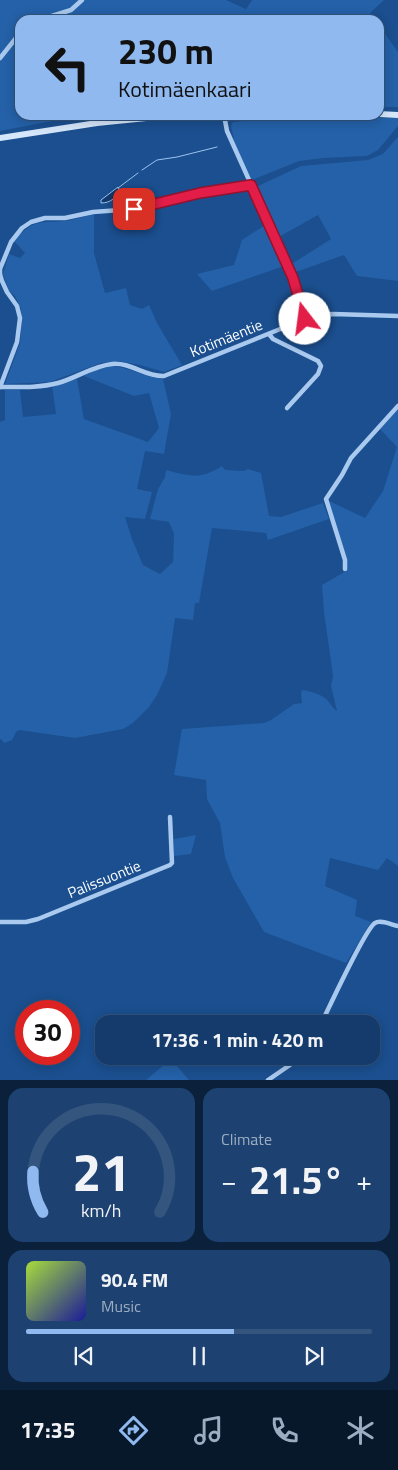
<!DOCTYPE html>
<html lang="en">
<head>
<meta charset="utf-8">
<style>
  :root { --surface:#143b6b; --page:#1d4271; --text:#f1f3f6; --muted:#9dadc1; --line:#33557e; --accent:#90b9f0 }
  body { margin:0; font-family:"Titillium Web",sans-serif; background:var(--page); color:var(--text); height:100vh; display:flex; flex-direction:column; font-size:19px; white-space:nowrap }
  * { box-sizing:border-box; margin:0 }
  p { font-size:16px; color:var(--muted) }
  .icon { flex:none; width:28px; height:28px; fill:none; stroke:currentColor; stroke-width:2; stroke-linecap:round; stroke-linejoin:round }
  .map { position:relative; height:1080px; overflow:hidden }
  .panel { display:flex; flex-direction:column; gap:8px; padding:8px; background:#0b203b; flex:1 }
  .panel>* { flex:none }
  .hud { position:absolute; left:15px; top:15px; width:369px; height:105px; border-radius:15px; box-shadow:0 2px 12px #0003,0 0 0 1px var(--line); background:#90b9f0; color:#111; overflow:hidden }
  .speed { position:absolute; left:15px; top:1000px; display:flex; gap:10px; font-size:25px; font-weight:700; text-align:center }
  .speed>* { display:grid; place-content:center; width:65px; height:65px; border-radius:50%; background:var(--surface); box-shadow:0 2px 12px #0003,0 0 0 1px var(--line); line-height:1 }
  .speed .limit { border:8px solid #d22; background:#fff; color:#111 }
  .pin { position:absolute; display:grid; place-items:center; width:42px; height:42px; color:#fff; margin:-21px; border-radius:10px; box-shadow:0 2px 8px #0006 }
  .me { position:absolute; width:55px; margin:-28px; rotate:345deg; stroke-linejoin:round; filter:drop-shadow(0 0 4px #0008) }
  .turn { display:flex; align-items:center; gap:18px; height:105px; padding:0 20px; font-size:22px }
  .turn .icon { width:65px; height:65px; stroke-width:2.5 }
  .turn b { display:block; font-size:35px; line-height:42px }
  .big { font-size:38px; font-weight:700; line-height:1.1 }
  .panel .tile { flex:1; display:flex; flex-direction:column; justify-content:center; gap:8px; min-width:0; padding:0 18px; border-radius:15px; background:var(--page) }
  .panel .dial { align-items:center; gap:0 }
  .dial svg { height:130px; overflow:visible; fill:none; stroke:var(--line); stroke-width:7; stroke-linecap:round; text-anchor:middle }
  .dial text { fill:var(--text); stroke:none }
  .song { display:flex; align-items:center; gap:15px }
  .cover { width:60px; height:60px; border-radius:8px; background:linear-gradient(135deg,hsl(80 70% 55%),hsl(240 70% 35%)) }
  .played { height:5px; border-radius:2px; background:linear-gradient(90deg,var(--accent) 60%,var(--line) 60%) }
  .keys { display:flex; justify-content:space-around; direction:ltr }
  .heat { display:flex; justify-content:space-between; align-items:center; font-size:28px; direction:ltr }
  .panel .tiles { flex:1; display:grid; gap:8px; grid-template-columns:1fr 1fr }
  .tile:last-child { grid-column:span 2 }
  .trip { position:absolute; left:95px; top:1015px; width:285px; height:50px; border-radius:15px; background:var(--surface); box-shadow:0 2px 12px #0003,0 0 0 1px var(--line); font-weight:700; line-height:50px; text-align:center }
  .tab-bar { display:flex; height:80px; justify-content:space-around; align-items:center; background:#08182b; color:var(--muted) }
  .tab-bar .icon { width:35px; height:35px }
  .tab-bar .current { color:var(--accent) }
  .tab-bar b { font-size:22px; color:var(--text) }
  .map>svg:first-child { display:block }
  .green { fill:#2461a8 }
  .water { fill:#123a6d; stroke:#9cc4f0 }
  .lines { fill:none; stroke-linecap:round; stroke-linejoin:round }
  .stream { stroke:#9cc4f0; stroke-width:1 }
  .minor { stroke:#a9c9ee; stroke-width:4.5 }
  .secondary { stroke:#d6e6fa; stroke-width:6 }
  .route-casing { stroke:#92132f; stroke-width:12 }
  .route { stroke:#e11d48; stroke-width:9 }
  .labels { text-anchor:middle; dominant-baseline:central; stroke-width:5; stroke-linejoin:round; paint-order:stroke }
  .street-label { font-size:15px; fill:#fff; stroke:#1b4f8f }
</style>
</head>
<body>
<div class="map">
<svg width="398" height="1080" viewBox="0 0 398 1080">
  <rect width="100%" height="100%" fill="#1b4f8f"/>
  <g class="green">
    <polygon points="0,0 226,0 246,9 252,0 384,0 370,13 375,20 20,20 20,115 84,115 0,131"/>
    <polygon points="379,25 398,52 398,107 379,107"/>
    <polygon points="282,117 398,118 398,126 378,150 367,156 323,158 299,161 250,181 236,148 231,126 233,122"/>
    <polygon points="398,137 398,281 357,276 344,255 293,273 290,265 331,239 318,215 277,238 254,188 301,166 368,160 383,154"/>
    <path d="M 94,214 L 94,253 L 105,293 L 126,288 L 130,305 L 142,309 L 149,305 L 157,323 L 182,365 L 164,372 L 140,365 L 118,361 L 101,363 L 50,382 L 5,384 L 20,343 L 22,320 L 21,309 L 15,296 L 9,291 L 3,274 L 9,254 L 20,258 L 25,253 L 14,241 C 37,215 42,225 71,220 C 79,218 86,216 94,214 Z"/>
    <polygon points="265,225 284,266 212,291 197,274 234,265 242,240"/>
    <path d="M 112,366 C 131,368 145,377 163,379 L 171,414 L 164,454 L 145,451 L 137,489 L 152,492 L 145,519 L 125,517 L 132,539 L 143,565 L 160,574 L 173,562 L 174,534 L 169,522 L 150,519 L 158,489 L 165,477 L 166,470 C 190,476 200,480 222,466 L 225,470 L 244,471 L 248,469 L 261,473 L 269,516 L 281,517 L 323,503 L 329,519 L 268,540 L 266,533 L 212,528 L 199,603 L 195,603 L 193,620 L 175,618 L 167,673 L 157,695 L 149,707 L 133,723 L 123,729 L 75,738 L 19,730 L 16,732 L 12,740 L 4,743 L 2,740 L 0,739 L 0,422 L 5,420 L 5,390 L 20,390 L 23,417 L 56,414 L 52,386 L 77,379 L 84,419 L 148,442 L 159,428 L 149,393 L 134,396 L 84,376 L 93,371 Z"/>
    <path d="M 398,409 L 398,866 L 387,858 L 378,870 L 330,858 L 325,886 L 357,900 L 355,916 L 371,922 L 346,963 L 264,932 L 233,878 L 225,857 L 220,823 L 207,799 L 206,780 L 174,775 L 182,729 L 264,723 L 271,720 L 294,704 L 302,703 L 301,694 L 302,690 C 310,691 323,694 329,702 C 332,706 333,708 337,711 L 331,686 L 333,676 L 324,612 L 322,585 L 346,571 L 327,500 L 365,518 L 383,491 L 397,447 L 380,429 Z"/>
    <polygon points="196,835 191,854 174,856 174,839"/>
    <polygon points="171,1059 189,1080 146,1080"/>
  </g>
  <path class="water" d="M 118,187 L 119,189 C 117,198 110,203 101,203 L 101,200 Z"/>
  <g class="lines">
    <g class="stream">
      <polyline points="142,170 157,160 177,157 217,147"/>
      <polyline points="118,188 138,173"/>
    </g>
    <g class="minor">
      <polyline points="39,20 71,10 82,0"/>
      <polyline points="0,58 20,33"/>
      <polyline points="305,319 319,315 333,314 398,316"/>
      <polyline points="269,334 273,339 318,361 321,366 318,374 287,408"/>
      <path d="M 0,387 C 19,387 39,388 58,383 C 76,378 93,366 112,364 C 131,362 145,377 164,376 L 305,319 L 299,296 L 293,278 L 227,131 L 224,115"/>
      <polyline points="0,387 17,342 20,318 17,306 7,292 2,281 0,274 0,269 11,242 22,228 31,222 45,218 65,218 93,212 134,209 200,193 251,185"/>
      <polyline points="345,569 345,560 326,499 342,475 351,458 398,406"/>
      <polyline points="0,922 26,922 38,919 170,865 172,863 170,817"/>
      <path d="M 321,1024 C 329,1008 365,929 375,923 C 380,919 392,925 398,926"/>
      <polyline points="268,1080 303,1056"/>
    </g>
    <g class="secondary">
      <polyline points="379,114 398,115"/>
      <polyline points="0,138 97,123 176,115"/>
    </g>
  </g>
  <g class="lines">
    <defs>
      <polyline id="route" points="134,209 200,193 251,185 293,278 305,319"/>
    </defs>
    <use href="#route" class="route-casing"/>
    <use href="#route" class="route"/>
  </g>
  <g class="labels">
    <g class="street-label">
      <text transform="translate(226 338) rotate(-22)">Kotimäentie</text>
      <text transform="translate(104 879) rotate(-22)">Palissuontie</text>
    </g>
  </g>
</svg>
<div class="speed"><div class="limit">30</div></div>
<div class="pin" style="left:134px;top:209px;background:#d93025"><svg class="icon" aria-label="arrive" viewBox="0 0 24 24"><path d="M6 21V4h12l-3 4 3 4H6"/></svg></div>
<svg class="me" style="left:305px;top:319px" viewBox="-20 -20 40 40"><circle r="19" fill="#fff"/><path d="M0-13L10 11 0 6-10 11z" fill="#e11d48"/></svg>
<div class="trip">17:36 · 1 min · 420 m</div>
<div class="hud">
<div class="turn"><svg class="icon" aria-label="left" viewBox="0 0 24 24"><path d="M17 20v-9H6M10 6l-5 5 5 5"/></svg><div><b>230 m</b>Kotimäenkaari</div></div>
</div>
</div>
<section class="panel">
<div class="tiles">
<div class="tile dial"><svg viewBox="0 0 100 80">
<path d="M14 69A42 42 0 1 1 86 69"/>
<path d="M14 69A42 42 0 0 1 8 44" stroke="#90b9f0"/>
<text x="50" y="56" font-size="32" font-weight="700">21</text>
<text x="50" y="72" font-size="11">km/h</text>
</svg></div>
<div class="tile"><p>Climate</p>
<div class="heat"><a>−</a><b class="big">21.5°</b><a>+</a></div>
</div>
<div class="tile">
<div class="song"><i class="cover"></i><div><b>90.4 FM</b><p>Music</p></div></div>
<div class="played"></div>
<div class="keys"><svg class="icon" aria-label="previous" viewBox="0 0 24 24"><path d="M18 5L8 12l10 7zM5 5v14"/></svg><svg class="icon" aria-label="pause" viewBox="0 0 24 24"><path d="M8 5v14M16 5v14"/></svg><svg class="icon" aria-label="next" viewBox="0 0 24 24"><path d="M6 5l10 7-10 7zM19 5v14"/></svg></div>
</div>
</div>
</section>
<nav class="tab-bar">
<b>17:35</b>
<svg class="icon current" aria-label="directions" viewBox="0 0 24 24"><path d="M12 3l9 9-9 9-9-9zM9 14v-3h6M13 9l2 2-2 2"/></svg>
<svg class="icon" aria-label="music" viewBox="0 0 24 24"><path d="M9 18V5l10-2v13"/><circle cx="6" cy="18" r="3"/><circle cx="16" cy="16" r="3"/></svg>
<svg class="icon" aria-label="phone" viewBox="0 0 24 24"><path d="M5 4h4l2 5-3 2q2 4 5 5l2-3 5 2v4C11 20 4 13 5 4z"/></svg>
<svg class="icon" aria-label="climate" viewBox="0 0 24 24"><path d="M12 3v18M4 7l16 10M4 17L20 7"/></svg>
</nav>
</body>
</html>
